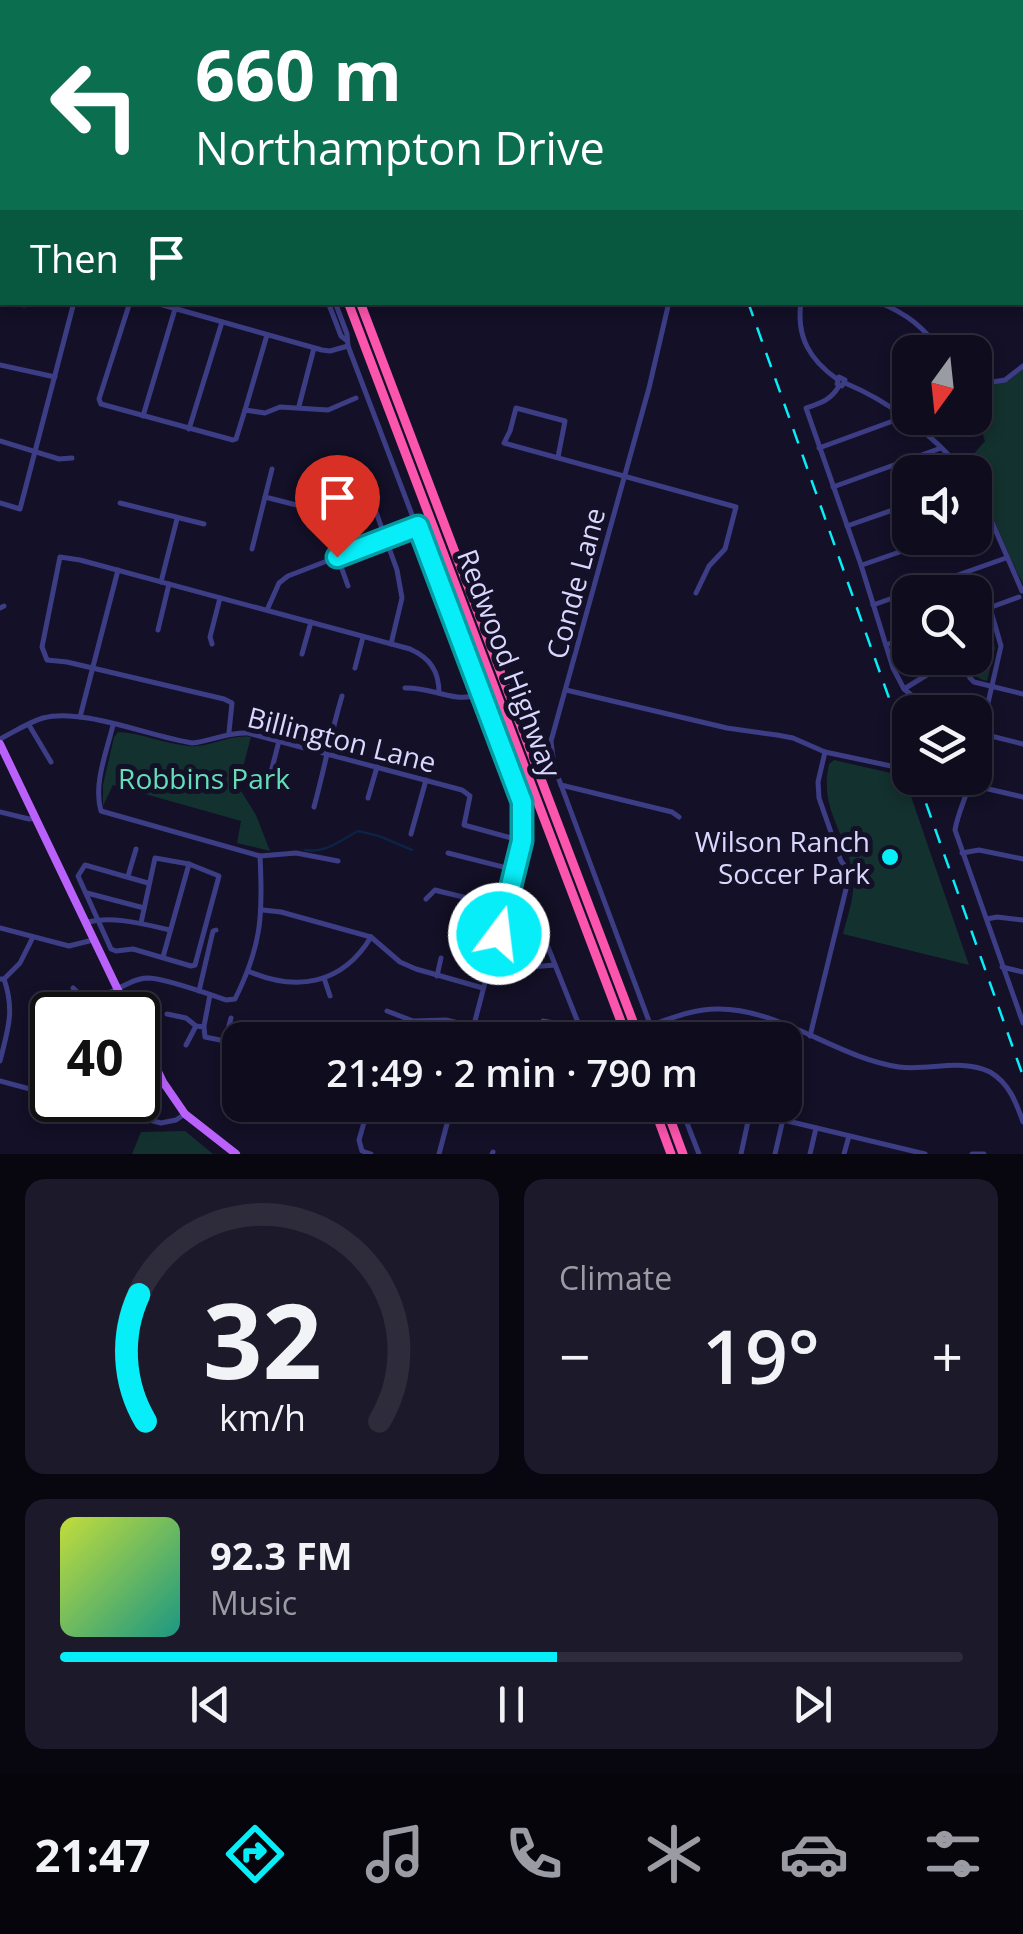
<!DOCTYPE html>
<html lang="en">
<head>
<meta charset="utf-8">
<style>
  :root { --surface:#0e0c1d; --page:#1c1a2a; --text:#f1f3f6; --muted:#9b9ba4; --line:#2e2c3b; --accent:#08eef9 }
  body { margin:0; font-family:"Open Sans",sans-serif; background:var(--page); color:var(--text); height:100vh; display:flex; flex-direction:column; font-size:38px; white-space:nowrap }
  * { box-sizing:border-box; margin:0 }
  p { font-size:32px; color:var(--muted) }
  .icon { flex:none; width:55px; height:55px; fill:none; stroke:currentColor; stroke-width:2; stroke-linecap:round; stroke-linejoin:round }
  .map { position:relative; height:1154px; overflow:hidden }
  .details { display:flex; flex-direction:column; gap:25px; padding:25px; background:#080710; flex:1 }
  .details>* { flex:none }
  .banner { position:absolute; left:0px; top:0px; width:1025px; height:305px; box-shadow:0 5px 15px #0003,0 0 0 2px var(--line); background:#0b6e4f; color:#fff; overflow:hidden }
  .needle { width:65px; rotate:195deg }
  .controls { position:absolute; left:892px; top:335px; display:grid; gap:20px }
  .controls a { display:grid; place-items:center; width:100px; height:100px; border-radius:20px; background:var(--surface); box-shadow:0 5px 15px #0003,0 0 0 2px var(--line); font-size:50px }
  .speed { position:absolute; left:30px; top:992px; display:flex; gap:20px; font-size:50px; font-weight:700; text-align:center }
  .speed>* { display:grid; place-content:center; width:130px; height:130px; border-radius:50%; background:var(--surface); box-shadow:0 5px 15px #0003,0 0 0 2px var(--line); line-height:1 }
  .speed .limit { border:5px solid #111; border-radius:15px; background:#fff; color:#111 }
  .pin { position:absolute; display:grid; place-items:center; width:85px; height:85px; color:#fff; margin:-102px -42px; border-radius:50% 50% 50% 0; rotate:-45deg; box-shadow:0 0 10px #0007 }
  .pin .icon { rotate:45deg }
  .me { position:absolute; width:110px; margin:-55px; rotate:15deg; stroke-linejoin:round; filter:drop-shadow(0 0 8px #0008) }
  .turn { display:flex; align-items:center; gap:35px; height:210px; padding:0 30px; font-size:45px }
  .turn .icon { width:130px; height:130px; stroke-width:2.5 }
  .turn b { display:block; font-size:70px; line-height:85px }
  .then { display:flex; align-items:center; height:95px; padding:0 30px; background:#0003; gap:20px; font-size:38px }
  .big { font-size:75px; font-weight:600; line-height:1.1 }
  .details .widget { flex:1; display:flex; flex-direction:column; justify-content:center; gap:15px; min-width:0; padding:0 35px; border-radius:20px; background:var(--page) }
  .details .dial { align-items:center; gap:0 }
  .dial svg { height:260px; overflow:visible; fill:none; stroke:var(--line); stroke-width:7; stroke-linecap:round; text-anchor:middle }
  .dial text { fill:var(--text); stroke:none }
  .song { display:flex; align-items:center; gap:30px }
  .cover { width:120px; height:120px; border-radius:15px; background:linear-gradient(135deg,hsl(70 70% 55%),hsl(170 70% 35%)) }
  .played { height:10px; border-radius:5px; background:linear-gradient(90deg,var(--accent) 55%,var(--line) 55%) }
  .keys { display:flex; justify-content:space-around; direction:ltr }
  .heat { display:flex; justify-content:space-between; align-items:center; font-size:55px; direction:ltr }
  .details .tiles { flex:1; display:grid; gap:25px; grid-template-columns:1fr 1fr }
  .widget:last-child { grid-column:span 2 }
  .trip { position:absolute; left:222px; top:1022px; width:580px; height:100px; border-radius:20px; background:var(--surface); box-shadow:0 5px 15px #0003,0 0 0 2px var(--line); font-weight:600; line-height:100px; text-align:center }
  .tab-bar { display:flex; height:160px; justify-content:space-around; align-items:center; background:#06050c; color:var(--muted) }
  .tab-bar .icon { width:70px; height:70px }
  .tab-bar .active { color:var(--accent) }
  .tab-bar b { font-size:45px; color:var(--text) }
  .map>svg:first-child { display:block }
  .green { fill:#13312e }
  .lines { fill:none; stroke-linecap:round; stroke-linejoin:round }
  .stream { stroke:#0c2345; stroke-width:2.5 }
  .minor { stroke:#3c3d85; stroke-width:5 }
  .major { stroke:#ba61fb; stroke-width:8 }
  .highway { stroke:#fb55ad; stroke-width:9 }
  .rail { stroke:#08eef9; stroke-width:2.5; stroke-dasharray:15 12; stroke-linecap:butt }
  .route-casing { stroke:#059ba2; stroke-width:25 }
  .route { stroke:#08eef9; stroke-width:18 }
  .poi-dot { fill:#08eef9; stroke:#131027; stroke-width:4 }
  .labels { text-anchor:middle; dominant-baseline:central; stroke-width:10; stroke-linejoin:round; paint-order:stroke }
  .street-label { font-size:28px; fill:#dad7fe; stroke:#131027 }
  .park-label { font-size:28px; fill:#64deb9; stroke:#131027 }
  .poi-label { font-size:28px; fill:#dad7fe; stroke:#131027; text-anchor:end }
</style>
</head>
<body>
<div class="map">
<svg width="1023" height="1154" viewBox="0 0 1023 1154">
  <rect width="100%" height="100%" fill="#131027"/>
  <g class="green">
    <path d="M 1023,369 L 1023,584 C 1005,550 993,514 975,479 L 975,472 L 970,472 L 964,465 L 985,441 L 975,410 L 975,377 L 1008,381 Z"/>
    <path d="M 981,614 L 986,616 L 995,648 L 987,681 C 973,678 969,670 964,658 L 975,658 L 975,616 Z"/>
    <path d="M 118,732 C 142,733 165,744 189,746 C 211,748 229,734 251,737 L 238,786 L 256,815 L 270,851 L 237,843 L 241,821 L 113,785 L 103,806 L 103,785 L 114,737 Z"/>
    <path d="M 834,760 L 904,776 L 969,965 L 843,934 C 847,917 855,897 853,879 C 850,836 818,812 829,764 Z"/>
    <polygon points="185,1131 213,1154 132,1154 141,1132"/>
  </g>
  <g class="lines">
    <path class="stream" d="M 305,850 C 325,854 341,840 358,831 L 379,836 L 412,850"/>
    <g class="minor">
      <polyline points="18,2 20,0"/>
      <polyline points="354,2 354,0"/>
      <polyline points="456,2 457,0"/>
      <polyline points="883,2 884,0"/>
      <polyline points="0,234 2,234"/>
      <polyline points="24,302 24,305"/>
      <polyline points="130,302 99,399 101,404 233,440 236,439 245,410 265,413 280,407 328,410 356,398"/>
      <polyline points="152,302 322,350 330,351 348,346"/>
      <polyline points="328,302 341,336 346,340"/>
      <polyline points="335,302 347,334 348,346 521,802 522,841 470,1040"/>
      <path d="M 801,302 C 796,337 810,360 837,379"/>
      <path d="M 878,302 C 908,314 923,327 942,352"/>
      <polyline points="0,365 55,377"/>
      <polygon points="839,377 845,380 842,386 837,384"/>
      <polyline points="975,380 980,384 975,389"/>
      <path d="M 845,383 C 891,402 933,435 964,472"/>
      <polyline points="980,384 1005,380 1023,366"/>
      <path d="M 839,386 C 831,400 821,403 806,408 L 861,565 L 893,668 L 904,689 L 932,712"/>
      <polyline points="299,406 314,348"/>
      <polyline points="245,410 267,335"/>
      <polyline points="143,416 175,309"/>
      <polyline points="189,429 222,322"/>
      <polyline points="0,441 59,459 72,458"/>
      <polyline points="819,448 904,417"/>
      <polyline points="558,457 565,421 516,408 510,431 504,443 736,507 725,549 709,566 696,593"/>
      <polyline points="351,460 360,468 397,570 402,598 391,644"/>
      <polyline points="833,487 941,448"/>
      <polyline points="975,488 981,497 1022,591"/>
      <polyline points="265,497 316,510 323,516 348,586"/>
      <polyline points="0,503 20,509 74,302"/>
      <polyline points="120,503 204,524"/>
      <polyline points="975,525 991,519"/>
      <polyline points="847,526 910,504"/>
      <polyline points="252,549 272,469"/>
      <polyline points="862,565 940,538"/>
      <polyline points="161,582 177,519"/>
      <polyline points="873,605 1006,558"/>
      <polyline points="0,608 4,606"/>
      <polyline points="267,610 279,583 288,576 418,526"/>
      <polyline points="975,613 1019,597"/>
      <polyline points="158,630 169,584"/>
      <polyline points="212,644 210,637 220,598"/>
      <polyline points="886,645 910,636"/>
      <polyline points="302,654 311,622"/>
      <polyline points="961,658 970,678 974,682 1023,694"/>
      <polyline points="355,668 363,637"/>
      <path d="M 405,688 C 434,687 450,703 480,695"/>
      <polyline points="904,689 930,673 963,662"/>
      <polyline points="566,690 727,728 777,735 793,738 825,752 910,770"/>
      <polyline points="80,717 118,570"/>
      <polyline points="29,725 51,762"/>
      <path d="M 113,725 C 107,751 93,784 101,811 L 260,856 L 296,853 L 338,861"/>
      <path d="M 229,732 L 232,703 L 224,699 L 67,662 L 47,660 L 42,647 L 60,557 L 80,560 L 410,649 C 430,658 439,671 439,693"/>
      <polyline points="975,732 1023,744"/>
      <path d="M 0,739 C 14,732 29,722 43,718 C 81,707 151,737 192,743 C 212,741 227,732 248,733 L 462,790 L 470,796 L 464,825 L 522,841"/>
      <polyline points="975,760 1001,646 990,608"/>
      <polyline points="271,772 279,741"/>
      <polyline points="941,778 1023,797"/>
      <path d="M 971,778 C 967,796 958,812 955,830 L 1023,1023"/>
      <polyline points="561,785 672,812 679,817"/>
      <polyline points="368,798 377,767"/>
      <path d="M 314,807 C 324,770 331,733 342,696"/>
      <polyline points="0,812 29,819 36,818"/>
      <polyline points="411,834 426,780"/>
      <polyline points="448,853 515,870"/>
      <polyline points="962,853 979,850 1023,859"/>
      <polyline points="128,876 136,849"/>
      <polyline points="87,893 144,908"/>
      <path d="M 426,899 L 435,890 C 466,899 522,906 542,932 L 585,1040"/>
      <polyline points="263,910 281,912 371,937 400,962 416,969 483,988"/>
      <polyline points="987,919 997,917 1023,920"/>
      <path d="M 85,923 C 112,915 143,924 170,930"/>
      <polyline points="141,923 155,858 189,864 219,876 195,965 191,966 133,949 116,951 111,949 78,876 85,865 148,883"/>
      <polyline points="0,928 69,946 93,940"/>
      <polyline points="163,957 189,864"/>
      <polyline points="492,958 529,967 555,965"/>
      <polyline points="1002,967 1023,972"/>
      <path d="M 248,971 C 296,992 342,985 371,937"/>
      <polyline points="437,976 441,958"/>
      <polyline points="324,978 330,996"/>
      <polyline points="0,979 4,979 20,963 33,937"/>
      <path d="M 73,988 C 96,1014 121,979 147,978 C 164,978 209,994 226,1000 L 235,999 C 262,945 263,914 260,856"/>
      <polyline points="199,991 213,931 216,930"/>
      <polyline points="387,1011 413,1021 446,1020 471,1026"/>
      <polyline points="167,1014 186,1018 196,1026 204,1027 205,1037 235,1043"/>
      <polyline points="543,1021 566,1025 578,1023"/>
      <path d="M 651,1025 C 672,1018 694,1009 717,1009 C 780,1008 837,1058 899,1067 C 929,1071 961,1058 990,1072 C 1009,1083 1016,1102 1023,1122"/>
      <polyline points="204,1026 210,995"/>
      <polyline points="810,1036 847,885 846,868 841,861 819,798 818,782 825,752"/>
      <polyline points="242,1040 268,1028 310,1040"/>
      <polyline points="656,1040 561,785 554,766 551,741 649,388 669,302"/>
      <polyline points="225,1041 231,1018"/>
      <polyline points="186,1045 196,1026"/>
      <path d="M 0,1061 C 8,1029 15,1011 4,979"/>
      <polyline points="0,1081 52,1095"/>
      <polyline points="43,1093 52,1057"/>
      <polyline points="70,1100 161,1123 176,1120 185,1114"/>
      <polyline points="369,1105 359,1140 362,1151 371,1154"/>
      <polyline points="396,1105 448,1119"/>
      <polyline points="680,1105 699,1154"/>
      <polyline points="694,1105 720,1111"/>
      <polyline points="439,1154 452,1105"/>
      <polyline points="492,1154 493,1152"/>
      <polyline points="741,1154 750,1112 925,1154"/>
      <polyline points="775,1154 783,1119"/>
      <polyline points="810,1154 816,1128"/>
      <polyline points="844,1154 849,1136"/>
      <polyline points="972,1154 984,1154"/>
    </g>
    <g class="major">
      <polyline points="43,0 52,2"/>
      <polyline points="71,0 80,2"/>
      <polyline points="1022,257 1023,257"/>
      <polyline points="0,744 130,1015"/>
      <polyline points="138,1030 163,1082 185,1114 236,1154"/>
    </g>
    <g class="highway">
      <polyline points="166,0 166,2"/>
      <polyline points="228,0 229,2"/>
      <polyline points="235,0 236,2"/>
      <polyline points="247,0 248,2"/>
      <polyline points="260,0 261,2"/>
      <polyline points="152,2 152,0"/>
      <polyline points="348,302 628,1040"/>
      <polyline points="360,302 640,1040"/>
      <polyline points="653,1105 671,1154"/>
      <polyline points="665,1105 683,1154"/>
    </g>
    <g class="rail">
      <polyline points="642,0 643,2"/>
      <polyline points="748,302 910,757"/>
      <polyline points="917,778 1023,1076"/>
    </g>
  </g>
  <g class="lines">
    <defs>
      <polyline id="route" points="337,557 418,526 522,802 522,841 499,934"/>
    </defs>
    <use href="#route" class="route-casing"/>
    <use href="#route" class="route"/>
  </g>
  <circle class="poi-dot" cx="890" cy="857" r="10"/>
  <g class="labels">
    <g class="street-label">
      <text transform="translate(575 583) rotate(-75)">Conde Lane</text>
      <text transform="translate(510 663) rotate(69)">Redwood Highway</text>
      <text transform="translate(342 739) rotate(14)">Billington Lane</text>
    </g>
    <g class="park-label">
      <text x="204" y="778">Robbins Park</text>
    </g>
    <g class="poi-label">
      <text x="870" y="841">Wilson Ranch<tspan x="870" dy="32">Soccer Park</tspan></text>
    </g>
  </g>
</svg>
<div class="controls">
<a><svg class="needle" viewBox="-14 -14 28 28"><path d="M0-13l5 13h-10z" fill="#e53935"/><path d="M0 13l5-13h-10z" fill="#9b9ba4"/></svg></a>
<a><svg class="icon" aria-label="sound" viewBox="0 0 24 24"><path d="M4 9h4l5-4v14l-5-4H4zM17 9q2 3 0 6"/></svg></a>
<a><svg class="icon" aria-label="search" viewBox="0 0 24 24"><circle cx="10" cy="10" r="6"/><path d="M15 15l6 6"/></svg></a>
<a><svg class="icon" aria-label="layers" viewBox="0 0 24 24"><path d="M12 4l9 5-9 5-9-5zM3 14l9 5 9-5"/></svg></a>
</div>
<div class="speed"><div class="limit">40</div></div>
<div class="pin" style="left:337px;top:557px;background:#d93025"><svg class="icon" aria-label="arrive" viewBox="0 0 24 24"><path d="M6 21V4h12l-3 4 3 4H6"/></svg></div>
<svg class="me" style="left:499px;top:934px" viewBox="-20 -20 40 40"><circle r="17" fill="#08eef9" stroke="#fff" stroke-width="3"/><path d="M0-11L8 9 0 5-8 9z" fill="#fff"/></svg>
<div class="trip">21:49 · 2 min · 790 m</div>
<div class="banner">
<div class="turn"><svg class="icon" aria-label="left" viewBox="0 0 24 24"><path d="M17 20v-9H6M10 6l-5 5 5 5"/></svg><div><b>660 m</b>Northampton Drive</div></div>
<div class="then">Then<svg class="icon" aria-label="arrive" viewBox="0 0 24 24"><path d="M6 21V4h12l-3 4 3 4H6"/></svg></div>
</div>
</div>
<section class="details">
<div class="tiles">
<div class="widget dial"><svg viewBox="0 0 100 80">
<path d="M14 69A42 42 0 1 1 86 69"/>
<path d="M14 69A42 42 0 0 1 12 30" stroke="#08eef9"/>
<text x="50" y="56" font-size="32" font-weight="700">32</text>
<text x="50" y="72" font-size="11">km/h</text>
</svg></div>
<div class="widget"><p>Climate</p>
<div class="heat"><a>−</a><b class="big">19°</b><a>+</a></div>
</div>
<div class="widget">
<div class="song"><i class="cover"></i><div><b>92.3 FM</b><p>Music</p></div></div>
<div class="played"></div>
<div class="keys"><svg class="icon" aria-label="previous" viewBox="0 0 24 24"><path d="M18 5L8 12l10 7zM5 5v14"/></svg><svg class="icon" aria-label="pause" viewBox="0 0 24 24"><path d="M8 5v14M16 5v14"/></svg><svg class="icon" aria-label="next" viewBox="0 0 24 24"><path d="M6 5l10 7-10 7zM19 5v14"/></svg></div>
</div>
</div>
</section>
<nav class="tab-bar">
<b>21:47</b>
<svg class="icon active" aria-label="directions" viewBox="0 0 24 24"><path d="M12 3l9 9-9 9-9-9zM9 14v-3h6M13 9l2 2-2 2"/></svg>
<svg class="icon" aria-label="music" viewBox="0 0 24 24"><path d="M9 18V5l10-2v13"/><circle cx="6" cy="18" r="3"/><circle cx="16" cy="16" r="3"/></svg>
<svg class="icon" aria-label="phone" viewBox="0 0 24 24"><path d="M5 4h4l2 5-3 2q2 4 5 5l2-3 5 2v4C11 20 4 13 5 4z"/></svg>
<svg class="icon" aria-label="climate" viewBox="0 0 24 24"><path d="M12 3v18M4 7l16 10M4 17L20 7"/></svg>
<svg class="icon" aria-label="car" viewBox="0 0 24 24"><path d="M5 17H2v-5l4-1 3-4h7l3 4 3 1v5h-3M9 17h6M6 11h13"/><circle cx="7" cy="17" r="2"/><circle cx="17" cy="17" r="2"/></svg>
<svg class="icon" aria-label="filters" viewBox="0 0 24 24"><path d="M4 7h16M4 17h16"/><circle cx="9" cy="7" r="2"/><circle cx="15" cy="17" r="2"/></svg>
</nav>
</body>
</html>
